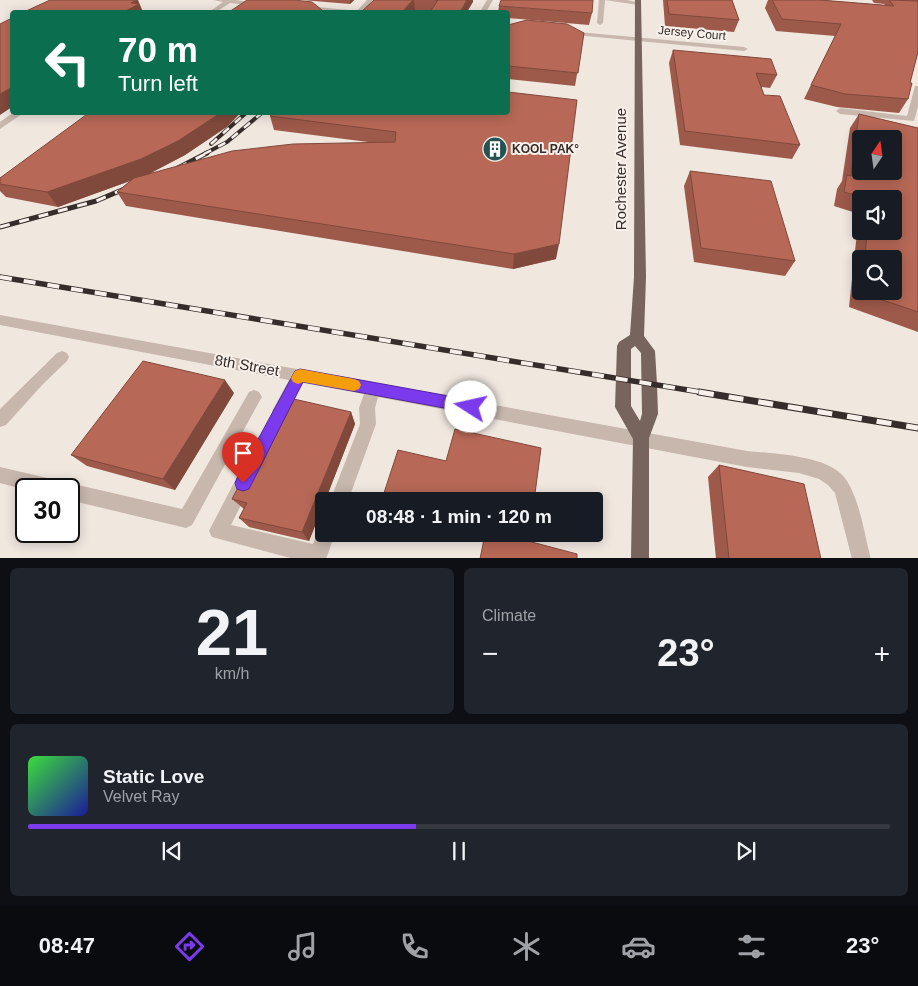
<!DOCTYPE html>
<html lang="en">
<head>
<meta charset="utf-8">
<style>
  :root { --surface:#171b24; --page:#20242c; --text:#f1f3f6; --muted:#9ea1a6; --line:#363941; --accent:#7c3aed }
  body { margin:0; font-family:Arial,sans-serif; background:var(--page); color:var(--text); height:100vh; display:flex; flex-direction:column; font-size:19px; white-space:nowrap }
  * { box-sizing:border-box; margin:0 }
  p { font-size:16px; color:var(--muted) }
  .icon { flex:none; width:28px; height:28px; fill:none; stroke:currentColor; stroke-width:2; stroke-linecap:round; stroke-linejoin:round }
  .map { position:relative; height:558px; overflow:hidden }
  .drawer { display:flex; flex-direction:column; gap:10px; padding:10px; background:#0d0f14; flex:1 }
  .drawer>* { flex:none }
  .top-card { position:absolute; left:10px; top:10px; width:500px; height:105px; border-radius:5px; box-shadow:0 2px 12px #0003; background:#0b6e4f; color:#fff; overflow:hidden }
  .needle { width:32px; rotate:13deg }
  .tools { position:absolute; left:852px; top:130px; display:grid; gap:10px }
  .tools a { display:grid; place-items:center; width:50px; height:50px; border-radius:5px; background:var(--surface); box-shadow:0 2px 12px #0003; font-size:25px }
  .speed { position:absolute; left:15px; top:478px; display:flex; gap:10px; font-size:25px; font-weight:700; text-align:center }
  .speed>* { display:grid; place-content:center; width:65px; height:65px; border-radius:50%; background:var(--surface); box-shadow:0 2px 12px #0003; line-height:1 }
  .speed .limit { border:2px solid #111; border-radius:8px; background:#fff; color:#111 }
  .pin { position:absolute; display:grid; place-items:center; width:42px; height:42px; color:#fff; margin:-51px -21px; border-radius:50% 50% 50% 0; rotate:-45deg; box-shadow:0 0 5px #0007 }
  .pin .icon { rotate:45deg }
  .me { position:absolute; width:55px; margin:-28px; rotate:280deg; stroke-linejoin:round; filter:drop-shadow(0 0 4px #0008) }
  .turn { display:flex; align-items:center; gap:18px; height:105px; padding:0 25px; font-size:22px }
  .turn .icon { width:65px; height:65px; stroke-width:2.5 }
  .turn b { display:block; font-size:35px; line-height:42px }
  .big { font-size:38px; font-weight:600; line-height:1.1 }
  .drawer .card { flex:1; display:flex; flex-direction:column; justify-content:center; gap:8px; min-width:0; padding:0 18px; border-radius:8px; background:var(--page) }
  .drawer .dial { align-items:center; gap:0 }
  .dial b { font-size:65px; line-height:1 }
  .song { display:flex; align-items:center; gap:15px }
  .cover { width:60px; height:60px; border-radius:8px; background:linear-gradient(135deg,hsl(120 70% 55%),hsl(240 70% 35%)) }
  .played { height:5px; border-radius:2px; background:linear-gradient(90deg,var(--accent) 45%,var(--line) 45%) }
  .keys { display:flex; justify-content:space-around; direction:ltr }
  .heat { display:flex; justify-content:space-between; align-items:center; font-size:28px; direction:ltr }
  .drawer .tiles { flex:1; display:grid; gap:10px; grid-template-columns:1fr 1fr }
  .card:last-child { grid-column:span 2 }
  .trip { position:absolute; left:315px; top:492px; width:288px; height:50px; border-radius:5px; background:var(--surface); box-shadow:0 2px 12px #0003; font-weight:600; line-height:50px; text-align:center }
  .tabs { display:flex; height:80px; justify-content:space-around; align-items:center; background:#090b0e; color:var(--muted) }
  .tabs .icon { width:35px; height:35px }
  .tabs .current { color:var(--accent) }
  .tabs b { font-size:22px; color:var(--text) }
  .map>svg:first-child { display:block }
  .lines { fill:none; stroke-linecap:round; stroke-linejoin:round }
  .minor { fill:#c7b7ad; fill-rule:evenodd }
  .major { fill:#76645d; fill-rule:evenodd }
  .rail-far3-casing { stroke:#362d2a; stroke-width:4 }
  .rail-far2-casing { stroke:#362d2a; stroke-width:5 }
  .rail-far1-casing { stroke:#362d2a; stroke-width:5.5 }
  .rail-casing { stroke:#362d2a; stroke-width:7 }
  .rail-far3 { stroke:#f8f1eb; stroke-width:2.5; stroke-dasharray:8; stroke-linecap:butt }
  .rail-far2 { stroke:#f8f1eb; stroke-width:3; stroke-dasharray:10; stroke-linecap:butt }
  .rail-far1 { stroke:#f8f1eb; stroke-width:4; stroke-dasharray:12; stroke-linecap:butt }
  .rail { stroke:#f8f1eb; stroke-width:5; stroke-dasharray:15; stroke-linecap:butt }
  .wall { fill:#9d594a; fill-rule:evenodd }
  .shaded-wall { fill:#80493c }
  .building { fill:#b76856; stroke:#80493c; fill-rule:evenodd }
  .route { fill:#7c3aed; stroke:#51269a }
  .slow { fill:#f59e0b }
  .labels { text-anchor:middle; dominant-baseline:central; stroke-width:4; stroke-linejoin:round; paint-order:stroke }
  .far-street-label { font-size:12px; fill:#362d2a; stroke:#f8f1eb }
  .far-poi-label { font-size:12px; font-weight:bold; fill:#362d2a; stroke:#f8f1eb; text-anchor:start }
  .street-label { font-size:15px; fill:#362d2a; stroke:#f8f1eb }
</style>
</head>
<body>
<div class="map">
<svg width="918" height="559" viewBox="0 0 918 559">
  <rect width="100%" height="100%" fill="#f0e7df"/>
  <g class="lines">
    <g class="minor">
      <polygon points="213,0 236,0 262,4 259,6 230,3 216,12 209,12 223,2"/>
      <polygon points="367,0 373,0 362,12 356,12"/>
      <polygon points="487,0 493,0 486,12 480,12"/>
      <polygon points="599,0 627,0 641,3 638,5 605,0 603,23 600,25 597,23"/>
      <polygon points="306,6 349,10 352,12 304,9"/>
      <polygon points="567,31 744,47 748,49 744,51 565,34 564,33"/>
      <polygon points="915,86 918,86 918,107 914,121 840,114 836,111 840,108 907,116"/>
      <polygon points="14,112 25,112 0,129 0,122"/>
      <path d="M 0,315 L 747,451 C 775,454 831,455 847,481 C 861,504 864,534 871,559 L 852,559 L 835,493 L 828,485 L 819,479 L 799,473 L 747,467 L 378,397 L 375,408 L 376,424 L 348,501 L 330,501 L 360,424 L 359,408 L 364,394 L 303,383 L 285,416 L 280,418 L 275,416 L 272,411 L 289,380 L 0,325 Z"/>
      <polygon points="62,351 67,353 69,357 67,361 43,384 6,425 0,427 0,409 57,353"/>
      <polygon points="254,390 259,392 262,397 259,402 192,525 186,528 69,500 69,489 26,490 0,483 0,467 182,509 249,392"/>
      <polygon points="241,478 247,481 250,487 231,525 313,544 320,528 324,526 324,534 335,534 326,559 294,559 212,537 209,531 212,525 235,481"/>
    </g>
    <path class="major" d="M 635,0 L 641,0 L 646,277 L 644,336 L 655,351 L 657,384 L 658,414 L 649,438 L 649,559 L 631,559 L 633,439 L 615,407 L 617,346 L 619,342 L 630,335 L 634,277 ZM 635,346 L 641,353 L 642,414 L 640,421 L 631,406 L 631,349 Z"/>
    <defs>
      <g id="rail-far3">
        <polyline points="211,144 247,112"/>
        <polyline points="204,154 227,142 263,112"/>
      </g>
      <g id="rail-far2">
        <polyline points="178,168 207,153"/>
        <polyline points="0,227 96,201 129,187"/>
      </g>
      <polyline id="rail-far1" points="0,277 706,393"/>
      <polyline id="rail" points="699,392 918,428"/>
    </defs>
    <use href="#rail-far3" class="rail-far3-casing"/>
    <use href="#rail-far2" class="rail-far2-casing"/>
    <use href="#rail-far1" class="rail-far1-casing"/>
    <use href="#rail" class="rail-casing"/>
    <use href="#rail-far3" class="rail-far3"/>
    <use href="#rail-far2" class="rail-far2"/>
    <use href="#rail-far1" class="rail-far1"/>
    <use href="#rail" class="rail"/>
  </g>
  <g class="wall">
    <polygon points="302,0 354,0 350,4"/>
    <polygon points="374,0 473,0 473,2 431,11 415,10 413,12 361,12"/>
    <polygon points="663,0 732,0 739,20 734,32 665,26"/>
    <polygon points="768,0 820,0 884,5 885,4 874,3 872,0 918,0 918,52 910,83 908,99 899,113 837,107 804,99 835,36 776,31 765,8"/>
    <polygon points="499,6 592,13 589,25 508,18 508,12 498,12"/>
    <polygon points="508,25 584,33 575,86 508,79"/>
    <polygon points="673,50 777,75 770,88 761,87 764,95 800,145 792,159 680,145 669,63"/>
    <polygon points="106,112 241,112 228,126 185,155 150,173 368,142 274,130 270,116 508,112 556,259 513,269 126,206 117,192 130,181 58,207 6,197 0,191 0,178"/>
    <path d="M 859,114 L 918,128 L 918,332 L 849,307 L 859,214 L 834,206 L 837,189 L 842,181 L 850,128 ZM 861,199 L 894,199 L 894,231 L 861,231 ZM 861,259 L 894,259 L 894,291 L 861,291 Z"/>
    <polygon points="690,171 795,261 785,276 694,262 684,186"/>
    <polygon points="234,393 175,490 87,466 71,455"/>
    <polygon points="351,412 355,424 325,501 324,501 309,541 249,527 239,518 244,509 232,499"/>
    <polygon points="719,465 821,559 716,559 708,477"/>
    <polygon points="383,496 534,501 385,501"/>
  </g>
  <g class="shaded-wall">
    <polygon points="136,0 138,0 143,12 124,12 131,3"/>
    <polygon points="350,0 354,0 350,4"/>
    <polygon points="413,0 414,0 415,10 413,12 402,12"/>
    <polygon points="467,0 473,0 473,2 467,12 460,12"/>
    <polygon points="12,87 12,107 0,115 0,94"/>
    <polygon points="222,112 241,112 228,126 185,155 149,174 58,207 47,192"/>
    <polygon points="559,244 556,259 513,269 514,254"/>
    <polygon points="225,380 234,393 175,490 163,479"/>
    <polygon points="351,412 355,424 325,501 324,501 324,504 309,541 302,532"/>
  </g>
  <g class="building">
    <polygon points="50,0 136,0 131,3 139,4 124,12 24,12"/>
    <polygon points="247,0 294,0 312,2 322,10 319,12 229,12"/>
    <polygon points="374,0 413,0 402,12 361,12"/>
    <polygon points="435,0 467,0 460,12 430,12 438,0"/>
    <polygon points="501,0 593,0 592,13 499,6"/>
    <polygon points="667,0 732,0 739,20 669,14"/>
    <polygon points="772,0 820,0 894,6 889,0 918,1 918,52 910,83 912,83 908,99 845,94 811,85 841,24 782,19"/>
    <polygon points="12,18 12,87 0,94 0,24"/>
    <polygon points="527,20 567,24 584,33 578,73 508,66 508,25"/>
    <polygon points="673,50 771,59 777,75 756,73 764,95 780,96 800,145 685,131"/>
    <polygon points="508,92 577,100 559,244 514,254 117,192 134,178 232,151 293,144 395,142 396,132 270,116 274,112 508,112"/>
    <polygon points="90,112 105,113 222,112 178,141 141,159 47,192 0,184 0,178"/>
    <path d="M 859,114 L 918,128 L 918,312 L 862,293 L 863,291 L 894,291 L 894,259 L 865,259 L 867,231 L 894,231 L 894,199 L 868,199 L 844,192 L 847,175 L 851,176 ZM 861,139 L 894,139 L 894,171 L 861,171 Z"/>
    <polygon points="690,171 771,181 795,261 701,248"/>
    <polygon points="143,361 225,380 163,479 71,455"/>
    <polygon points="285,397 351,412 302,532 239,518 247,503 232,499"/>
    <polygon points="455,429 541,448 534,501 404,501 383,496 398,450 446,461"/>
    <polygon points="719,465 804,484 821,559 729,559"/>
    <polygon points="485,534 529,534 528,541 577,554 577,559 480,559"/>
  </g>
  <polygon class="route" points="300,369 471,400 476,402 478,407 476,411 471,413 303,382 249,489 243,491 237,489 235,483 237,478 295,371"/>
  <polygon class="slow" points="300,369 354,379 359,381 361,385 359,389 354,391 303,382 298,384 293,382 291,378 295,371"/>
  <defs>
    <symbol id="building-disc" viewBox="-11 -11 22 22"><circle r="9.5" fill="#255252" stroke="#f8f1eb"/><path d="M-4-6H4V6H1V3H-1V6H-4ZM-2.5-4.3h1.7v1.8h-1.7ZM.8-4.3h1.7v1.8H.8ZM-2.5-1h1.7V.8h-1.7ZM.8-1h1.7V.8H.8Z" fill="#fff"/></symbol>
  </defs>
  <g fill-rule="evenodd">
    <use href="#building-disc" x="481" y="135" width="28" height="28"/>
  </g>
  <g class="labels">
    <g class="far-street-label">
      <text transform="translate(692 33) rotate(5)">Jersey Court</text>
    </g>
    <g class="far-poi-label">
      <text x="512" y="149">KOOL PAK°</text>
    </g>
    <g class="street-label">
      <text transform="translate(620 169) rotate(-90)">Rochester Avenue</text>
      <text transform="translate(247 365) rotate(10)">8th Street</text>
    </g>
  </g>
</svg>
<div class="tools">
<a><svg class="needle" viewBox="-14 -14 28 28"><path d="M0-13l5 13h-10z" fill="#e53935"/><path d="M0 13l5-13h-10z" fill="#9ea1a6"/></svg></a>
<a><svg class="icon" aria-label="sound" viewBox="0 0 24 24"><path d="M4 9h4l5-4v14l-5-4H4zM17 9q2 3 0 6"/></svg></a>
<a><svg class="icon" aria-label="search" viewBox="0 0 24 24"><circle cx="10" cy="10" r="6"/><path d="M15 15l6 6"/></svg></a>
</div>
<div class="speed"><div class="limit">30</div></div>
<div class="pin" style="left:243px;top:483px;background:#d93025"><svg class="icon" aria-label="arrive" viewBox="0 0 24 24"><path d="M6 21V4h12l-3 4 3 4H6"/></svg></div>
<svg class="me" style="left:471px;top:407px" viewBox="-20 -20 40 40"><circle r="19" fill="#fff"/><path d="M0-13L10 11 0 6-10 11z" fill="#7c3aed"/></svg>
<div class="trip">08:48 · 1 min · 120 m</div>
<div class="top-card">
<div class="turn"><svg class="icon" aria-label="left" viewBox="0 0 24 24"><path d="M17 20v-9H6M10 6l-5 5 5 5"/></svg><div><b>70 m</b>Turn left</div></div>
</div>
</div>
<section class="drawer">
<div class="tiles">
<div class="card dial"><b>21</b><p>km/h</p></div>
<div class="card"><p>Climate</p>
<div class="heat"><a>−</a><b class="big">23°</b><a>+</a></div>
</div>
<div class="card">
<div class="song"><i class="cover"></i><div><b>Static Love</b><p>Velvet Ray</p></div></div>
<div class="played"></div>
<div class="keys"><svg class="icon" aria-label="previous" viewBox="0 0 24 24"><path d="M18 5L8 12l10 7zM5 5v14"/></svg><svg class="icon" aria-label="pause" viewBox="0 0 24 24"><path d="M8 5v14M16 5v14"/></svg><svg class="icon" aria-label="next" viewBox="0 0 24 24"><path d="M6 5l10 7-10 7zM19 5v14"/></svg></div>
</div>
</div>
</section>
<nav class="tabs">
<b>08:47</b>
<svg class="icon current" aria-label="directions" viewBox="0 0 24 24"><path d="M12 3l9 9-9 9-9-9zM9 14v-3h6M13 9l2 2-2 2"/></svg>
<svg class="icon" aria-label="music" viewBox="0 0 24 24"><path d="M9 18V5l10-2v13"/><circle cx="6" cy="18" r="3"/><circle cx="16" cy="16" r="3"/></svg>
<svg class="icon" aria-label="phone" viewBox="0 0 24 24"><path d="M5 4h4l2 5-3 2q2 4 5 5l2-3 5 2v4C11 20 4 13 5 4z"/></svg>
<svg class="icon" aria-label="climate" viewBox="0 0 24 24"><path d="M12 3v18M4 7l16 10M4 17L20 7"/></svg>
<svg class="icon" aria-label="car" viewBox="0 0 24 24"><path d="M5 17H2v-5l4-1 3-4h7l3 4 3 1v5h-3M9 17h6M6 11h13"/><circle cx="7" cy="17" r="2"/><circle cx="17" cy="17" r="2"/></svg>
<svg class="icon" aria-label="filters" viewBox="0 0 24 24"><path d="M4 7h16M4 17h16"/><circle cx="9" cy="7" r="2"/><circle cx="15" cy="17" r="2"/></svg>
<b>23°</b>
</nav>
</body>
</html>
